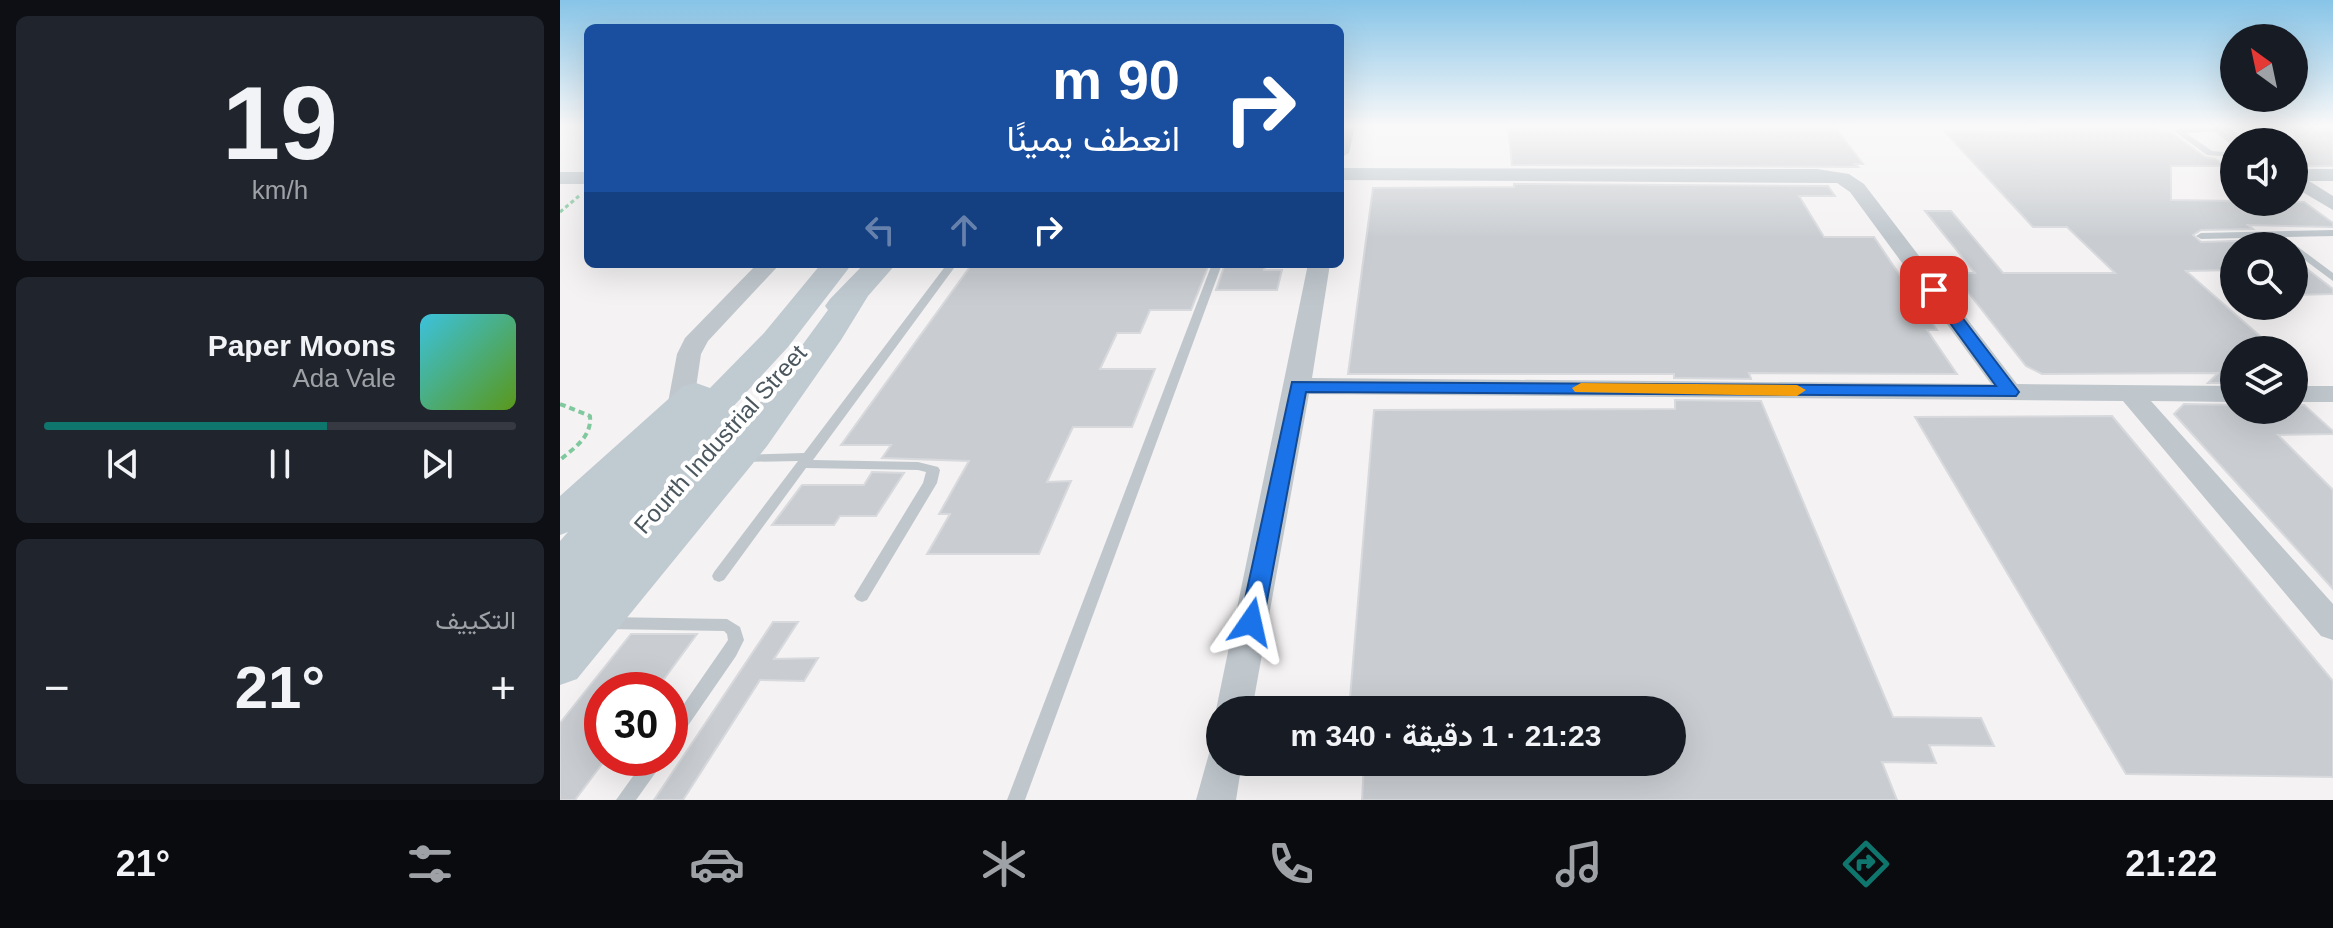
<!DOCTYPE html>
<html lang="ar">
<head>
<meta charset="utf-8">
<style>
  :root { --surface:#171b24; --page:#20242c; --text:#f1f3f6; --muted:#9ea1a6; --line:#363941; --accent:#0f766e }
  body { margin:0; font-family:Helvetica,Vazirmatn,sans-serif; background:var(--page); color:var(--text); direction:rtl; height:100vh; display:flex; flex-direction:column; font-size:30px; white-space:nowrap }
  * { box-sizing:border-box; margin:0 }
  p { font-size:26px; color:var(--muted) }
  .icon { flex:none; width:44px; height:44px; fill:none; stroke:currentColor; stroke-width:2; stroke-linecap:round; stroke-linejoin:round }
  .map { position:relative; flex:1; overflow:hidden; direction:ltr }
  .drawer { display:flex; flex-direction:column; gap:16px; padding:16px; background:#0d0f14; width:560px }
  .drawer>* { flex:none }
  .hud { position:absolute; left:24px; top:24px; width:760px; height:244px; border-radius:12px; box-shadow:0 8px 32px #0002; direction:rtl; background:#1a4fa0; color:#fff; overflow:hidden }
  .needle { width:52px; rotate:327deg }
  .buttons { position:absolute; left:1660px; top:24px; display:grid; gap:16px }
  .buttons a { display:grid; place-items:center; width:88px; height:88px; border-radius:50%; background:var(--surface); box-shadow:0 8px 32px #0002; font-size:40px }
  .speed { position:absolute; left:24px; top:672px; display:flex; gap:16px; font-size:40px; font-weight:700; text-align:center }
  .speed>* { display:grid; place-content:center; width:104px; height:104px; border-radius:50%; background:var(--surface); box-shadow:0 8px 32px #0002; line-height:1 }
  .speed .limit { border:12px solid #d22; background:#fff; color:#111 }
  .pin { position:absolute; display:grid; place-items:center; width:68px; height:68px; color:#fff; margin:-34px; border-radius:16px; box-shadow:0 4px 12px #0006 }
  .me { position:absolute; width:88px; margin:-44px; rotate:11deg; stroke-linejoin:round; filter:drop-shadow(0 0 6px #0008) }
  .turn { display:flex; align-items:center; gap:28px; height:168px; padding:0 32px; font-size:36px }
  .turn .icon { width:104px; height:104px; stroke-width:2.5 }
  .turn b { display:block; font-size:56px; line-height:68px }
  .lanes { display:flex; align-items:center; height:76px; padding:0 32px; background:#0003; justify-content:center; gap:40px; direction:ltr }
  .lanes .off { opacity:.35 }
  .big { font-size:60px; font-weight:700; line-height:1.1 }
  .drawer .widget { flex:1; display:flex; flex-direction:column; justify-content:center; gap:12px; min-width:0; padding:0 28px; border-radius:12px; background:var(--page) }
  .drawer .dial { align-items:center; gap:0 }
  .dial b { font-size:104px; line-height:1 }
  .song { display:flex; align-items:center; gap:24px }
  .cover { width:96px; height:96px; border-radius:12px; background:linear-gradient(135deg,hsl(190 70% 55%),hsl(90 70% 35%)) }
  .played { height:8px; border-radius:4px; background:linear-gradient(90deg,var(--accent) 60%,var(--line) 60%) }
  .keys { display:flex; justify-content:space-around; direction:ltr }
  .heat { display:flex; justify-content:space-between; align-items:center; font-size:44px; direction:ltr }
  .trip { position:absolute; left:646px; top:696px; width:480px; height:80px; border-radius:40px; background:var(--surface); box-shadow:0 8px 32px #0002; font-weight:700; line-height:80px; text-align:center; direction:rtl }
  .dock { display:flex; height:128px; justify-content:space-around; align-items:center; background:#090b0e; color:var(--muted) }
  .dock .icon { width:56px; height:56px }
  .dock .on { color:var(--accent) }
  .dock b { font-size:36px; color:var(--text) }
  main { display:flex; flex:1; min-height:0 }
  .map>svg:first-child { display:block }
  .building { fill:#c9cdd1; stroke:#d7d9dd; stroke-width:2 }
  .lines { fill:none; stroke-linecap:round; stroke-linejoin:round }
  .path-far1 { stroke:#80c89e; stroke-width:3; stroke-dasharray:4 3; stroke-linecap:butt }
  .path { stroke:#80c89e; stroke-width:4; stroke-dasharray:6 4; stroke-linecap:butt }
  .service { fill:#bfc7cd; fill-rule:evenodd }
  .minor { fill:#bfc7cd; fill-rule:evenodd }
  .secondary { fill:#c0cad1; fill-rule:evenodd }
  .route { fill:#1a73e8; stroke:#114b97; stroke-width:2 }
  .slow { fill:#f59e0b }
  .labels { text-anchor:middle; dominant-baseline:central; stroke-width:8; stroke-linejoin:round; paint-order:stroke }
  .street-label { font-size:24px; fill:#4b575e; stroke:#fff }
</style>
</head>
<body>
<main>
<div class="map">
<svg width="1773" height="800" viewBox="0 0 1773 800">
  <rect width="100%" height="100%" fill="#f4f2f2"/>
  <g class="building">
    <polygon points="948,126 1274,126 1303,164 1295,164 1298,167 952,165"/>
    <polygon points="1478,126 1593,126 1600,132 1611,132 1645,157 1655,159 1666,166 1611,166 1611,200 1744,202 1773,223 1773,227 1688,225 1693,229 1641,230 1633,235 1641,242 1708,240 1716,246 1674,246 1674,270 1626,271 1716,350 1674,350 1674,383 1648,383 1658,373 1482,374 1466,366 1393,273 1415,273 1365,211 1391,211 1443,273 1555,273 1507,227 1473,227 1384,131 1483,132"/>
    <polygon points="1734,126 1763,126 1773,132 1773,166 1734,166"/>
    <polygon points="954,184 1268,186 1275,196 1239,196 1264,237 1314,237 1377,330 1367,330 1397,374 1189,373 1191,379 1114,378 1114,374 788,374 813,188 954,187"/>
    <polygon points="1734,259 1773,289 1773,294 1734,295"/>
    <polygon points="412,264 649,264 631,310 590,310 580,333 557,333 540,369 595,369 572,427 513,427 487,482 511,481 479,554 367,554 390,514 379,514 409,461 322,458 331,445 281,445"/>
    <polygon points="665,264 706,264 704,270 722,270 717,290 656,290"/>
    <polygon points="1115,400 1201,401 1333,717 1421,718 1434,746 1369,745 1376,763 1322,762 1337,800 802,800 804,762 1112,762 1112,710 789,710 814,410 1115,409"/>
    <polygon points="1624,404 1674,405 1674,410 1734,410 1734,405 1744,405 1773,431 1773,434 1718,435 1773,490 1773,589 1614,414"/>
    <polygon points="1552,416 1773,681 1773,777 1566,774 1355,417"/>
    <polygon points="312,472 344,473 316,516 280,516 274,525 212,525 242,485 304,485"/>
    <polygon points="213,622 238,622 214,659 258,658 244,681 200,680 123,800 94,800"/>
    <polygon points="71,634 137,634 96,690 42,690 42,764 15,800 0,800 0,723"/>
  </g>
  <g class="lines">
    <polyline class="path-far1" points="0,212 19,196"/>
    <path class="path" d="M 0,404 L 30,416 C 32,437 14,448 0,460"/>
    <g class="service">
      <polygon points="1293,126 1469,126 1465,128 1297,128"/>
      <polygon points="1659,127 1663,129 1662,131 1626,133 1652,151 1674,153 1674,157 1647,155 1614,131 1618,129"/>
      <polygon points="1773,230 1773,236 1641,239 1636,236 1641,233"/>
      <polygon points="1734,244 1773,273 1773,281 1734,252 1734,246 1730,246"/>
      <polygon points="387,264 397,264 253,460 358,462 378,467 380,470 377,483 307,600 302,602 297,600 294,596 363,483 366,472 358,470 246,468 164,580 159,582 154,580 152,576 154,572 238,461 182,462 176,458 177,455 244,453"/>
      <polygon points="652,264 662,264 465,800 447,800"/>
      <polygon points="47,617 167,619 180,627 184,640 176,656 116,743 110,746 110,724 164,646 168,640 167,634 164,631 47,629 42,627 39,623 42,619"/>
      <polygon points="86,758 106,758 76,800 56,800"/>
    </g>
    <g class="minor">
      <polygon points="780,126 795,126 789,153 780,158"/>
      <polygon points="1647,126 1667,126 1688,142 1674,142 1673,146"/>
      <polygon points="780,168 1257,169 1289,174 1304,184 1457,384 1674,386 1674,402 1591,401 1773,604 1773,640 1761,636 1563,401 749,394 692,710 660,710 660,719 656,710 748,264 770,264 752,378 1431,384 1290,192 1277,183 780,180"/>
      <polygon points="1734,169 1773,169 1773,181 1749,181 1773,196 1773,210 1734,187"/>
      <rect x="0" y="172" width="28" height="12"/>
      <polygon points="197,264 220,264 148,341 141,354 133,408 129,414 111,414 107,408 117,354 125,338"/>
      <rect x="1734" y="386" width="39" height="16"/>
      <polygon points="660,746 660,762 682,762 676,800 636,800 650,750"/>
    </g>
    <polygon class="secondary" points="261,264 292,264 228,347 170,410 176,408 191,415 268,310 265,306 270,299 304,264 336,264 308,296 281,340 207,446 17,679 0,685 0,541 8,532 0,535 0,496 123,386 136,383 150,388 204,333"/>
  </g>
  <linearGradient id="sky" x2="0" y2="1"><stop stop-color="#87c4e7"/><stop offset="0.53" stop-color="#faf9f9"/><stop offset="1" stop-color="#faf9f9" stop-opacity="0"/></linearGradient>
  <rect width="1773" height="238" fill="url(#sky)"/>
  <polygon class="route" points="1374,285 1379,287 1456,388 1459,392 1456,396 746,392 703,622 700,628 691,631 683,628 680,622 732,382 1436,386 1366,290"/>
  <polygon class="slow" points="1021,383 1237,385 1246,390 1237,396 1015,392 1012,388"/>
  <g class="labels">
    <g class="street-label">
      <text transform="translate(160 439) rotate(-48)">Fourth Industrial Street</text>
    </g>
  </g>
</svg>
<div class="buttons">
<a><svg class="needle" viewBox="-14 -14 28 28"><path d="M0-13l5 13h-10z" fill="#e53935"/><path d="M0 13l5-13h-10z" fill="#9ea1a6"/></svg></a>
<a><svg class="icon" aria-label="sound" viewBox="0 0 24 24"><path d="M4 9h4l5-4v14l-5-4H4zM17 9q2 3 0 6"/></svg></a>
<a><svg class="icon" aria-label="search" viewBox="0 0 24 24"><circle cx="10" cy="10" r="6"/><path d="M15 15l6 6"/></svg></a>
<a><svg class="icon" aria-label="layers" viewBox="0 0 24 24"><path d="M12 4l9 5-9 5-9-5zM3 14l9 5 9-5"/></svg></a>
</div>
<div class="speed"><div class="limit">30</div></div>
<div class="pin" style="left:1374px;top:290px;background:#d93025"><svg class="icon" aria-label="arrive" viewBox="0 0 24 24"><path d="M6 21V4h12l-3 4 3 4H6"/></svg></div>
<svg class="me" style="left:691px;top:622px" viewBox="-20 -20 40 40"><path d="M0-17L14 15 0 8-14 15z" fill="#1a73e8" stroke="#fff" stroke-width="4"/></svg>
<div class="trip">21:23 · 1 دقيقة · 340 m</div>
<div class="hud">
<div class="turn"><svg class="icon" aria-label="right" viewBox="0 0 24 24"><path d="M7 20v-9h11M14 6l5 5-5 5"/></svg><div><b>90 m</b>انعطف يمينًا</div></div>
<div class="lanes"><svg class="icon off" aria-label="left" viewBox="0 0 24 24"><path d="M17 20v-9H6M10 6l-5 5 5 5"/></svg><svg class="icon off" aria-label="ahead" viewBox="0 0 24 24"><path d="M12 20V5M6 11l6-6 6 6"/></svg><svg class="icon" aria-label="right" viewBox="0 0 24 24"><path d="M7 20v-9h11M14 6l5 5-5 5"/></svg></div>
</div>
</div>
<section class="drawer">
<div class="widget dial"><b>19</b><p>km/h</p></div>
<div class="widget">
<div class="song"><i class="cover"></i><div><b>Paper Moons</b><p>Ada Vale</p></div></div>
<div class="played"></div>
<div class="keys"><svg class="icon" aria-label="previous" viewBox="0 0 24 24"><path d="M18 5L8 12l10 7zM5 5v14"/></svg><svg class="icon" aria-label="pause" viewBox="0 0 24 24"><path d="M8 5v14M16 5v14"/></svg><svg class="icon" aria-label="next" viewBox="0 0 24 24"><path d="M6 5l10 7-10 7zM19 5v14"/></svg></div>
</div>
<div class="widget"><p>التكييف</p>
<div class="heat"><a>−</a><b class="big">21°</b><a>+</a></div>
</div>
</section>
</main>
<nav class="dock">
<b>21:22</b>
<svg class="icon on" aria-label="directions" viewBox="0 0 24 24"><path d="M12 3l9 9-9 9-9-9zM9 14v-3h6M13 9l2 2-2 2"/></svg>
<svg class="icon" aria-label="music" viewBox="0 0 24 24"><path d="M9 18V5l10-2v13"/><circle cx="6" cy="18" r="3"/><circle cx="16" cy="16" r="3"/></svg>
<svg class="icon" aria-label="phone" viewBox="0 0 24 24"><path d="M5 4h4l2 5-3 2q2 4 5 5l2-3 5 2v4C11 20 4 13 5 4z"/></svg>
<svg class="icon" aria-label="climate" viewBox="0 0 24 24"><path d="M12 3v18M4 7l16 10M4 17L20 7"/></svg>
<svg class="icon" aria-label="car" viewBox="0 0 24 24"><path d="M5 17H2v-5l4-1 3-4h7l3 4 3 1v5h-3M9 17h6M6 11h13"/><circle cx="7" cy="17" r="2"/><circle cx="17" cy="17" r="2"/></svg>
<svg class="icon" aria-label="filters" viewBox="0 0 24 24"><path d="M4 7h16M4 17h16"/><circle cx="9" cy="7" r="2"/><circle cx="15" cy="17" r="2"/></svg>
<b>21°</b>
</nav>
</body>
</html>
